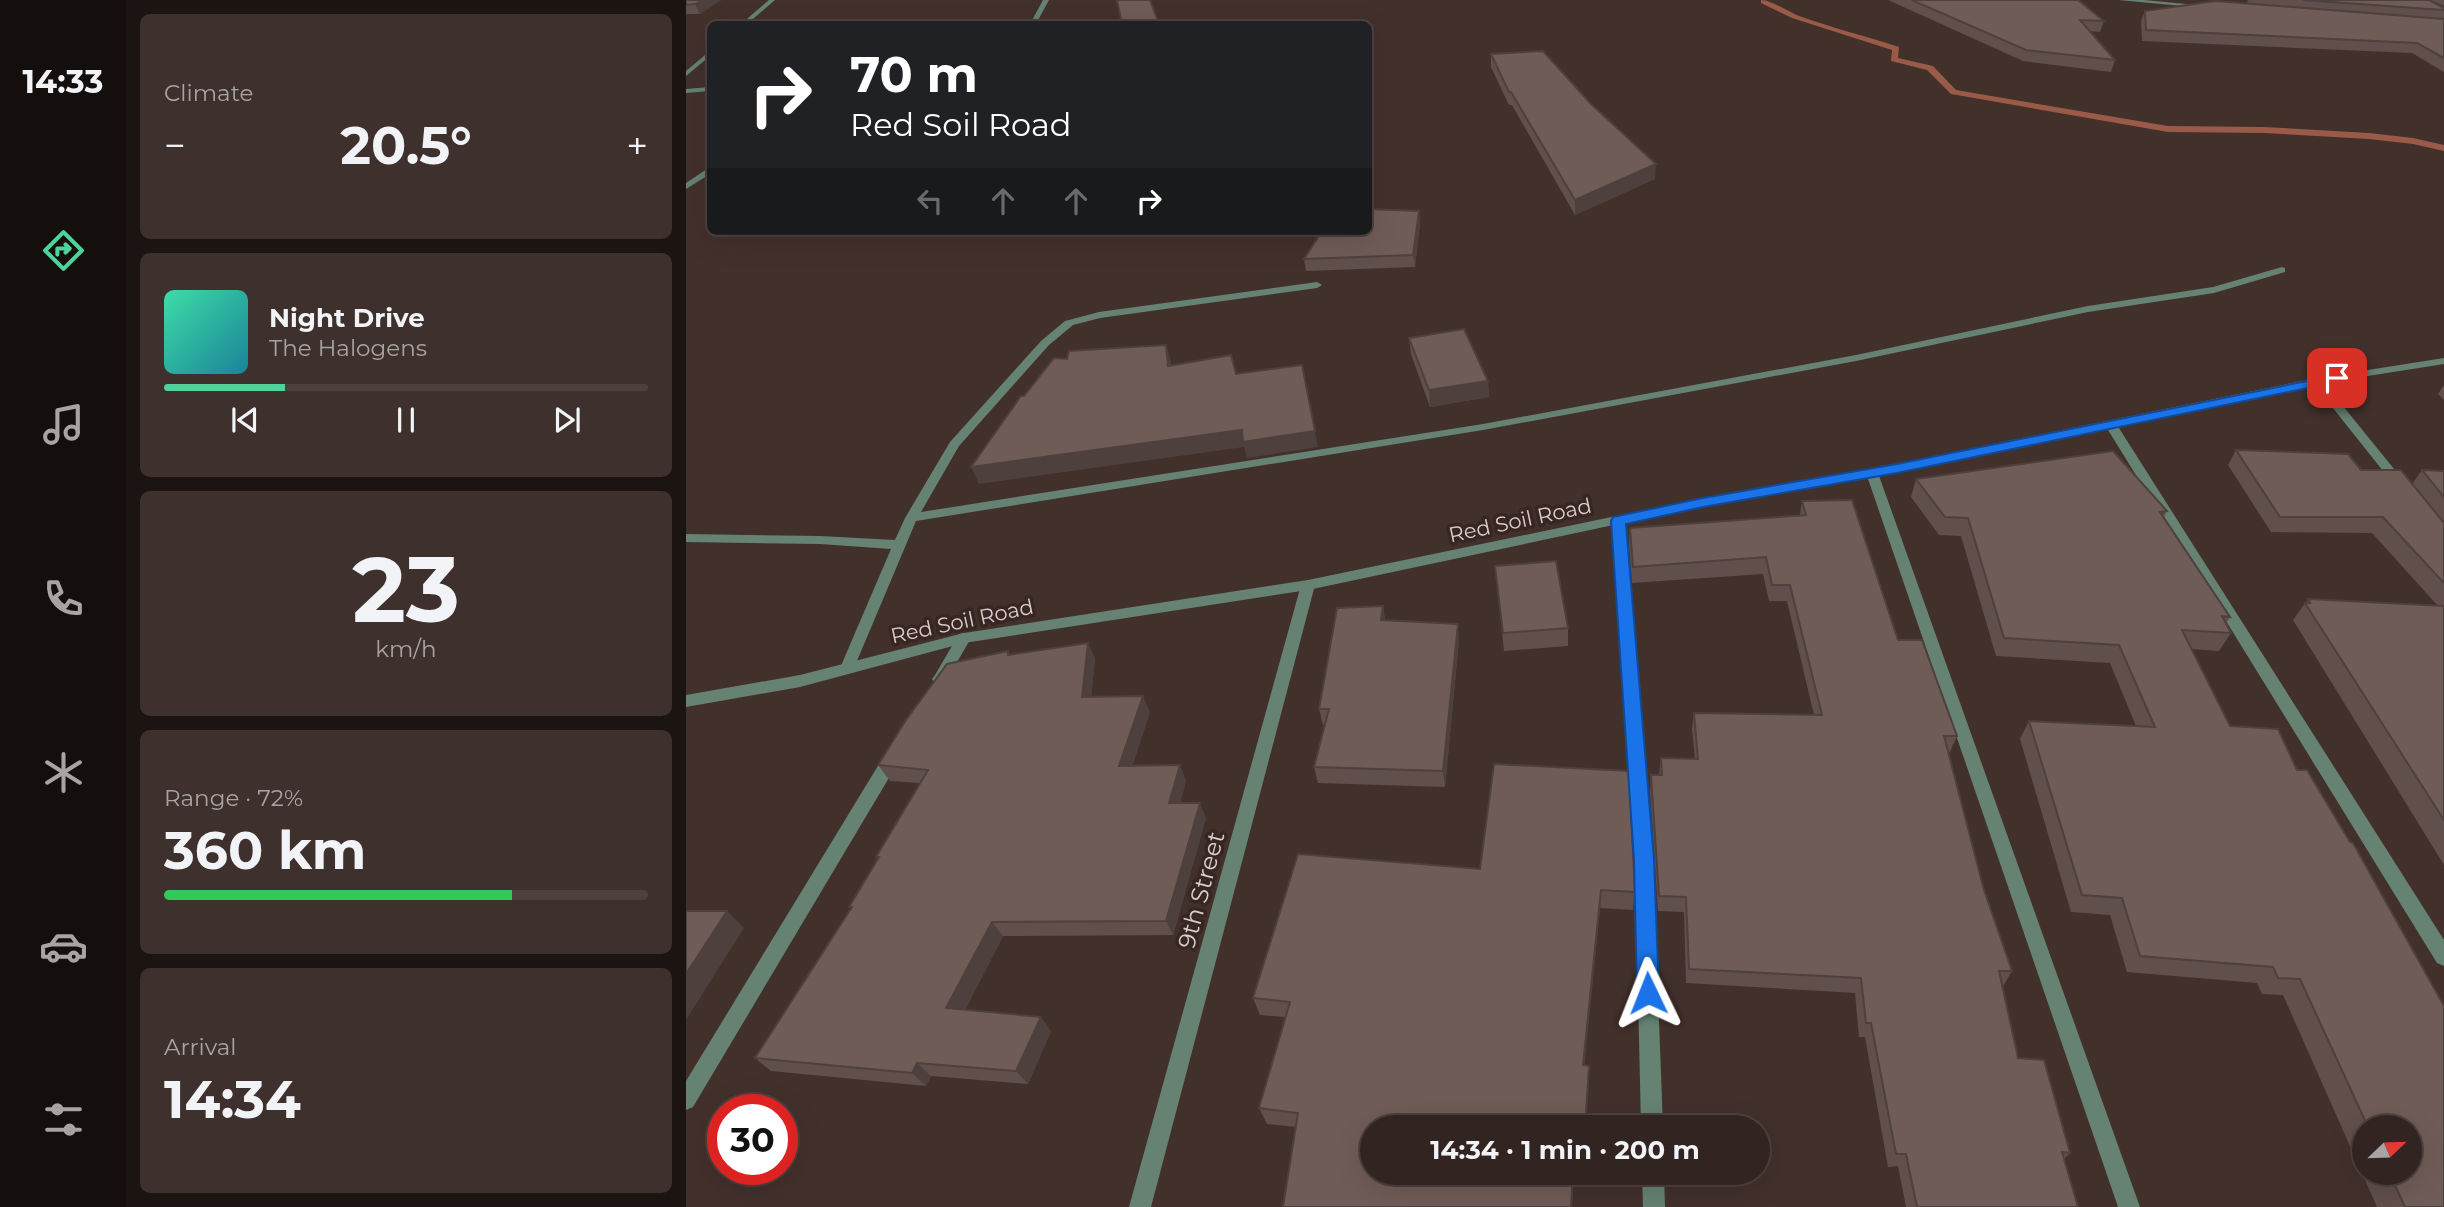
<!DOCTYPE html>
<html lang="en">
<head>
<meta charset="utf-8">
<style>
  :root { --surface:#322420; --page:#3d302d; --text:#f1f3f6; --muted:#a8a4a5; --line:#4d413e; --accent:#4cd49b }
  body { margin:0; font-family:Montserrat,sans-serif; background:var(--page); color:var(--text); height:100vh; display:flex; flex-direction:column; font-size:26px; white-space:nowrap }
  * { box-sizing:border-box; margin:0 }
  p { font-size:23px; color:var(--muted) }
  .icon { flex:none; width:38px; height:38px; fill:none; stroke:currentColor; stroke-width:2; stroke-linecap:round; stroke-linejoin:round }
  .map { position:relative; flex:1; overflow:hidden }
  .side { display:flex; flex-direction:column; gap:14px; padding:14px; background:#1c1412; width:560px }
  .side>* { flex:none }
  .guide { position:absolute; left:21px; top:21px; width:665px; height:214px; border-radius:10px; box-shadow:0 7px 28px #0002,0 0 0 2px var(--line); background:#202124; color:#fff; overflow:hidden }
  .needle { width:46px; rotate:67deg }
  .controls { position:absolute; left:1666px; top:1115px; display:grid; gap:14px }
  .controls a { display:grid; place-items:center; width:70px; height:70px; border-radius:50%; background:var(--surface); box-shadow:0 7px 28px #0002,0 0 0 2px var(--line); font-size:35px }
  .speed { position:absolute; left:21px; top:1094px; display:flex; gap:14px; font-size:35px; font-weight:700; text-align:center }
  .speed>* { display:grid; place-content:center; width:91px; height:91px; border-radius:50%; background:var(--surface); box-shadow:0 7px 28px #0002,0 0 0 2px var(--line); line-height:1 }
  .speed .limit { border:10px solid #d22; background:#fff; color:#111 }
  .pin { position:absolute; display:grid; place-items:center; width:60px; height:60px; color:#fff; margin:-30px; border-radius:14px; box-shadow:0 4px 10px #0006 }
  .me { position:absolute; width:77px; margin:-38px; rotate:358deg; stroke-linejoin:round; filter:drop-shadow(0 0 5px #0008) }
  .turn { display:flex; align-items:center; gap:24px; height:147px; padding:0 28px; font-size:32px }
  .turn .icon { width:91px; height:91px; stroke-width:2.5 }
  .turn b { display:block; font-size:49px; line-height:60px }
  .lanes { display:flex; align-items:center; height:66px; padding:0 28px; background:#0003; justify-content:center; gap:35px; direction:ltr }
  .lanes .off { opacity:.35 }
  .big { font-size:52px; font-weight:700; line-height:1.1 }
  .side .tile { flex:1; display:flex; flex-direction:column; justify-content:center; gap:10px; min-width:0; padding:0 24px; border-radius:10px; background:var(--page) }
  .side .dial { align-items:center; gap:0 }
  .dial b { font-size:91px; line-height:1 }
  .song { display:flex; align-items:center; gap:21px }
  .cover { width:84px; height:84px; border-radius:10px; background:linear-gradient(135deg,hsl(160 70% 55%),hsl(190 70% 35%)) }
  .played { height:7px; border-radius:4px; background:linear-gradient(90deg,var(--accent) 25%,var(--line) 25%) }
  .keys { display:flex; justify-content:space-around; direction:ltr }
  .heat { display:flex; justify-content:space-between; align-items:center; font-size:38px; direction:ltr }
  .charge { height:10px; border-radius:5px; background:linear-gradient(90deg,#34c759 72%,var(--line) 0) }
  .trip { position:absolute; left:674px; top:1115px; width:410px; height:70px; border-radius:35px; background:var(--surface); box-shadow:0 7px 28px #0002,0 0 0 2px var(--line); font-weight:700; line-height:70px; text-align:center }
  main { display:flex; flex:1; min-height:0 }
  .dock { display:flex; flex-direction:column; width:126px; justify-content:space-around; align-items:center; background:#140e0d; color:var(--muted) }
  .dock .icon { width:49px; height:49px }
  .dock .selected { color:var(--accent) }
  .dock b { font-size:32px; color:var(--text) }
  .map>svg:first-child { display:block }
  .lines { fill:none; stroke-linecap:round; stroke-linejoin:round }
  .stream { fill:#9a5a48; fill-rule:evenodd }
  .minor { fill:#658273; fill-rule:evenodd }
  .tertiary { fill:#658273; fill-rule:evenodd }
  .wall { fill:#604f4b; fill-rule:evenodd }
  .shaded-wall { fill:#4e403d }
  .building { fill:#705c57; stroke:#4e403d; stroke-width:2 }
  .route { fill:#1a73e8; stroke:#114b97; stroke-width:2 }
  .labels { text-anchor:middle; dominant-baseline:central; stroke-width:7; stroke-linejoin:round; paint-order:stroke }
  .street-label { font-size:21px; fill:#dacecb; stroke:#372621 }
  .near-street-label { font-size:24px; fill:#dacecb; stroke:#372621 }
</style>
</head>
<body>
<main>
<nav class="dock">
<b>14:33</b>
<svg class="icon selected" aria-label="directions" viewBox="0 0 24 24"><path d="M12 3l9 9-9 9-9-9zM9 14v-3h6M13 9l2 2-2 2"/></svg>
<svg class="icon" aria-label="music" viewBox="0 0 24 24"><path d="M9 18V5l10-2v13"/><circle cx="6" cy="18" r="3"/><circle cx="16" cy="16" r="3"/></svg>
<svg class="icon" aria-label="phone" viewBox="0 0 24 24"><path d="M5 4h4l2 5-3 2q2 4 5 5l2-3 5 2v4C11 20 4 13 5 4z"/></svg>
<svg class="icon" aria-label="climate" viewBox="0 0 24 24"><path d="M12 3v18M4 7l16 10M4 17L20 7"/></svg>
<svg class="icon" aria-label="car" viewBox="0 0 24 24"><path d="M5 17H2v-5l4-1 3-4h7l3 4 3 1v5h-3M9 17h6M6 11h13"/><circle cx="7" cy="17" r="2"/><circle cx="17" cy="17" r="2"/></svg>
<svg class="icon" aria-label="filters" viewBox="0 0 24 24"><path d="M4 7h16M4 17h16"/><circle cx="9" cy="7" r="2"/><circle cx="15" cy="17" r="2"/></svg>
</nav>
<section class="side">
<div class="tile"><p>Climate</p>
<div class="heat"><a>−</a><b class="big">20.5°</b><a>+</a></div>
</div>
<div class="tile">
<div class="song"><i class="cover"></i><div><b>Night Drive</b><p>The Halogens</p></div></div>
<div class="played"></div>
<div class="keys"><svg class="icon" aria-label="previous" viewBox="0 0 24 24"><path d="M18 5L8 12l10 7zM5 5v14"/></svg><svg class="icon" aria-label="pause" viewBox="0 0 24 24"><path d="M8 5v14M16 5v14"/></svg><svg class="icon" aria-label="next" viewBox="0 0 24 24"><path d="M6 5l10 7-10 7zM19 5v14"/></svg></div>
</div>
<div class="tile dial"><b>23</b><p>km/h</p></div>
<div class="tile"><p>Range · 72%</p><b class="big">360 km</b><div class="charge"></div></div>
<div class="tile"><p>Arrival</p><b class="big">14:34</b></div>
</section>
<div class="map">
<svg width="1758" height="1207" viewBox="0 0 1758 1207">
  <rect width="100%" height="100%" fill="#42302b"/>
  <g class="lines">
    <path class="stream" d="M 1075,0 C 1085,0 1101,11 1113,16 C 1146,28 1180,36 1213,47 L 1212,58 L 1247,66 L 1270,90 L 1482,126 L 1578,127 L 1683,133 L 1727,138 L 1758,145 L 1758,151 L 1727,144 L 1683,139 L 1578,133 L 1482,132 L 1265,94 L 1241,70 L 1205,61 L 1206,50 L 1106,18 L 1075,3 Z"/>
    <g class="minor">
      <polygon points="83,0 89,0 61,24 55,24"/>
      <polygon points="357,0 363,0 350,24 344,24"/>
      <polygon points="1432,0 1458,0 1521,6 1518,8"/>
      <polygon points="24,51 24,56 0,76 0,71"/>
      <polygon points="24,87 24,91 0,93 0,89"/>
      <polygon points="21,169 24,169 24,174 0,189 0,183"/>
      <polygon points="1596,267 1599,268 1599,272 1528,293 1402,312 1170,361 797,430 230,521 168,668 166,672 156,672 154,668 205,549 134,544 0,542 0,534 134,536 209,540 219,518 264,442 355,341 379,321 413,312 631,282 636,285 631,288 414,318 387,325 363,345 273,446 235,512 797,424 1170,355 1402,306 1527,287"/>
      <polygon points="1631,378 1635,379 1717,480 1719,483 1717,486 1709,486 1627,383 1626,381"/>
      <polygon points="1425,422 1431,425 1758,940 1758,966 1751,963 1419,425"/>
      <polygon points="1186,469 1192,473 1454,1207 1432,1207 1180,473"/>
      <polygon points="932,517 938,521 967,860 977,1127 955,1127 949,860 926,521"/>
      <polygon points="622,580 629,585 465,1207 443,1207 615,585"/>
      <polygon points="278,633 285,638 259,683 249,683 246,679 249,675 273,634"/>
      <polygon points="207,750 213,751 215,756 213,761 7,1107 0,1110 0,1081 201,751"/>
      <polygon points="956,1172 978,1172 979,1207 957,1207"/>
    </g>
    <polygon class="tertiary" points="1758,358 1758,364 1631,384 1186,477 1017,506 622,590 278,643 114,687 0,707 0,695 114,675 278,633 622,580 1017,498 1186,469 1631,378"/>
  </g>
  <g class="wall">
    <polygon points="0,0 35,0 14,14 0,14"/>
    <polygon points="1202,0 1392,0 1418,21 1414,32 1404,31 1429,60 1425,72 1337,61"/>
    <polygon points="1562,0 1744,0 1758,8 1758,72 1726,53 1456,41 1455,21 1459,11 1561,3"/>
    <polygon points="1745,0 1758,0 1758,6"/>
    <polygon points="805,54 969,179 889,215 826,105 823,105 805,67"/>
    <polygon points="733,211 734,223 729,267 620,271 618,259"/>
    <polygon points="723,338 802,381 803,397 744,407 725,354"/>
    <polygon points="1758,385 1758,400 1752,394"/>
    <polygon points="1550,450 1675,470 1726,484 1736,470 1758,471 1758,865 1607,620 1619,603 1620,603 1622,599 1752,606 1686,533 1585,532 1542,465"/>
    <path d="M 1427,451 L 1481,511 L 1478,517 L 1544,617 L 1540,624 L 1545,633 L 1533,651 L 1505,649 L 1544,726 L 1592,729 L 1611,770 L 1621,770 L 1664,842 L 1667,843 L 1758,1006 L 1758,1207 L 1691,1207 L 1597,995 L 1576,994 L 1571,983 L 1441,972 L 1424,915 L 1385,912 L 1334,739 L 1343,721 L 1450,726 L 1424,663 L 1310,656 L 1275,536 L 1253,535 L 1225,497 L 1230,479 ZM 1678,1127 L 1724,1127 L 1724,1172 L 1678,1172 Z"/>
    <polygon points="1116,501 1212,640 1271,736 1264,752 1262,752 1298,890 1326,971 1317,986 1332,1058 1384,1153 1378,1159 1392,1207 1220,1207 1212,1166 1202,1167 1179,1037 1173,1037 1169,993 1000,983 998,912 972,911 964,791 965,775 973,775 975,758 1009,759 1006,729 1008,713 1128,715 1101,601 1083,601 1077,574 946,583 943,544 944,528 1114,515"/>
    <polygon points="809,566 882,628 882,646 818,651"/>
    <polygon points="697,606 699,620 773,640 759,787 632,783 628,767 639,725 637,725 633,709"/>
    <polygon points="324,655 409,658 405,697 464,712 446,766 500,781 494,803 520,818 487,935 317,936 279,1010 365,1031 342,1084 245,1076 240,1086 85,1071 69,1058 165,908 163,907 192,859 190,857 234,783 204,781 192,765"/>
    <polygon points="808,764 943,771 949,892 947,910 914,908 898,1065 903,1066 899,1127 686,1127 686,1172 899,1172 897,1187 887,1185 886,1207 597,1207 610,1127 581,1124 573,1108 599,1017 574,1015 567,998 612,854 794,869"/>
  </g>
  <g class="shaded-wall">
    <polygon points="16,0 35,0 14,14 9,4"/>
    <polygon points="970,164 969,179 889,215 889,200"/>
    <polygon points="733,211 734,223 729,267 727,255"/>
    <polygon points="480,345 485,361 486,382 482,366"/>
    <polygon points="802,381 803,397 744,407 743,390"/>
    <polygon points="556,430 629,431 632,447 561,458 558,447 293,484 285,467"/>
    <polygon points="697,606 699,622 695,620"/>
    <polygon points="772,624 773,640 759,787 757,771"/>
    <polygon points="402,643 409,658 404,712 396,697"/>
    <polygon points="457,696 464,712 441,782 433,766"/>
    <polygon points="494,765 500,781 490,818 483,803"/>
    <polygon points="514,803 520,818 487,935 480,921"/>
    <polygon points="915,890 914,908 897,1081 897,1065"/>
    <polygon points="41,911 58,928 0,1020 0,974"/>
    <polygon points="306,922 317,936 273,1022 260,1008"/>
    <polygon points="355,1017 365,1031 342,1084 330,1071"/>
    <polygon points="231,1063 245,1076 240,1086 226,1073"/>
  </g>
  <g class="building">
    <polygon points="0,0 16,0 9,4 0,5"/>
    <polygon points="431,0 464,0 473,24 436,24"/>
    <polygon points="1226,0 1392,0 1418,21 1394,20 1429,60 1340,50"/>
    <polygon points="1617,0 1743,0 1758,8 1758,10"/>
    <polygon points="1529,1 1758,19 1758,58 1731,43 1460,30 1459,11"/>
    <polygon points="857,51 905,104 970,164 889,200 825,92 823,92 805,54"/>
    <polygon points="682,209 733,211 727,255 618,259 636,231 682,231"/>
    <polygon points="778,329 802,381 743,390 723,338"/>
    <polygon points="480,345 482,366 545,355 550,374 616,365 629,431 557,442 556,430 285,467 335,396 338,396 368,358 381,359 383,351"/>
    <polygon points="1550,450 1662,454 1675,470 1715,470 1758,523 1758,583 1697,517 1594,517"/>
    <polygon points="1427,451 1481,511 1474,512 1544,617 1536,616 1545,633 1496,630 1544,726 1592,729 1611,770 1621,770 1664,842 1667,843 1758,1006 1758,1207 1719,1207 1703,1172 1724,1172 1724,1127 1682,1127 1614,979 1592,978 1587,967 1454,956 1436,898 1396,895 1343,721 1469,727 1433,645 1318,638 1282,518 1259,517 1230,479"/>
    <polygon points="1736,470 1758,471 1758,497"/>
    <polygon points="1166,500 1212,640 1236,640 1271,736 1258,736 1298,890 1326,971 1313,971 1332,1058 1358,1060 1384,1153 1376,1152 1392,1207 1231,1207 1220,1154 1210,1154 1185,1023 1180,1023 1175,978 1003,969 1000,897 973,896 965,775 976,775 975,758 1012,759 1008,713 1136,715 1104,585 1086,585 1080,557 947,567 944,528 1120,515 1116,501"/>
    <polygon points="870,561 882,628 817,633 809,566"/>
    <polygon points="1622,599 1758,606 1758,820 1619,603 1624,603"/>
    <polygon points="697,606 695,620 772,624 757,771 628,767 643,709 633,709 651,608"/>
    <polygon points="402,643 396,697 457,696 433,766 494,765 483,803 514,803 480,921 306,922 260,1008 355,1017 330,1071 231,1063 226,1073 69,1058 166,907 163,907 193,857 190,857 242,770 192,765 220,720 261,664 322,651 322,655"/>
    <polygon points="808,764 943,771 949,892 915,890 897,1065 903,1066 899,1127 686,1127 686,1172 887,1172 885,1207 597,1207 612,1113 573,1108 604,1002 567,998 612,854 794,869"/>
    <polygon points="0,911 41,911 0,974"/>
  </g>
  <polygon class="route" points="1651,375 1655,376 1655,381 1211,473 1017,507 940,524 968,860 973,993 969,1001 962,1004 954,1001 951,993 948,860 925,521 927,517 1017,498 1211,464"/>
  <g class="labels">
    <g class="street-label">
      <text transform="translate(834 520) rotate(-12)">Red Soil Road</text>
      <text transform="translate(276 621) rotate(-12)">Red Soil Road</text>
    </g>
    <g class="near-street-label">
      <text transform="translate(515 890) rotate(-75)">9th Street</text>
    </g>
  </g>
</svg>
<div class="controls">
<a><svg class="needle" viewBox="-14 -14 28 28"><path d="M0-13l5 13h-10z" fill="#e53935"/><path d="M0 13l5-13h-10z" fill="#a8a4a5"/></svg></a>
</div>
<div class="speed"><div class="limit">30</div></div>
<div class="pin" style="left:1651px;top:378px;background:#d93025"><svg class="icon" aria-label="arrive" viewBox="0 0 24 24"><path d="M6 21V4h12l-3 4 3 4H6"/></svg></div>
<svg class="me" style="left:962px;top:993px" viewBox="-20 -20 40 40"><path d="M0-17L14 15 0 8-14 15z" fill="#1a73e8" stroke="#fff" stroke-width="4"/></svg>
<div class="trip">14:34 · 1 min · 200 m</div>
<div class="guide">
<div class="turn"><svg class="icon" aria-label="right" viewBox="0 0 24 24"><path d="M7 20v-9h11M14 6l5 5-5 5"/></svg><div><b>70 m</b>Red Soil Road</div></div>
<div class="lanes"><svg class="icon off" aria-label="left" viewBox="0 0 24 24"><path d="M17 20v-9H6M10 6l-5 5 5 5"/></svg><svg class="icon off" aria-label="ahead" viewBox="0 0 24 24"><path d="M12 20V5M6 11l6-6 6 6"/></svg><svg class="icon off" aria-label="ahead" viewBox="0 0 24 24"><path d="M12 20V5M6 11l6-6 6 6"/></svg><svg class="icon" aria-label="right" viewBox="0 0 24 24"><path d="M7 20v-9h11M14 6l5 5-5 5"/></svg></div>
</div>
</div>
</main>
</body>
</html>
